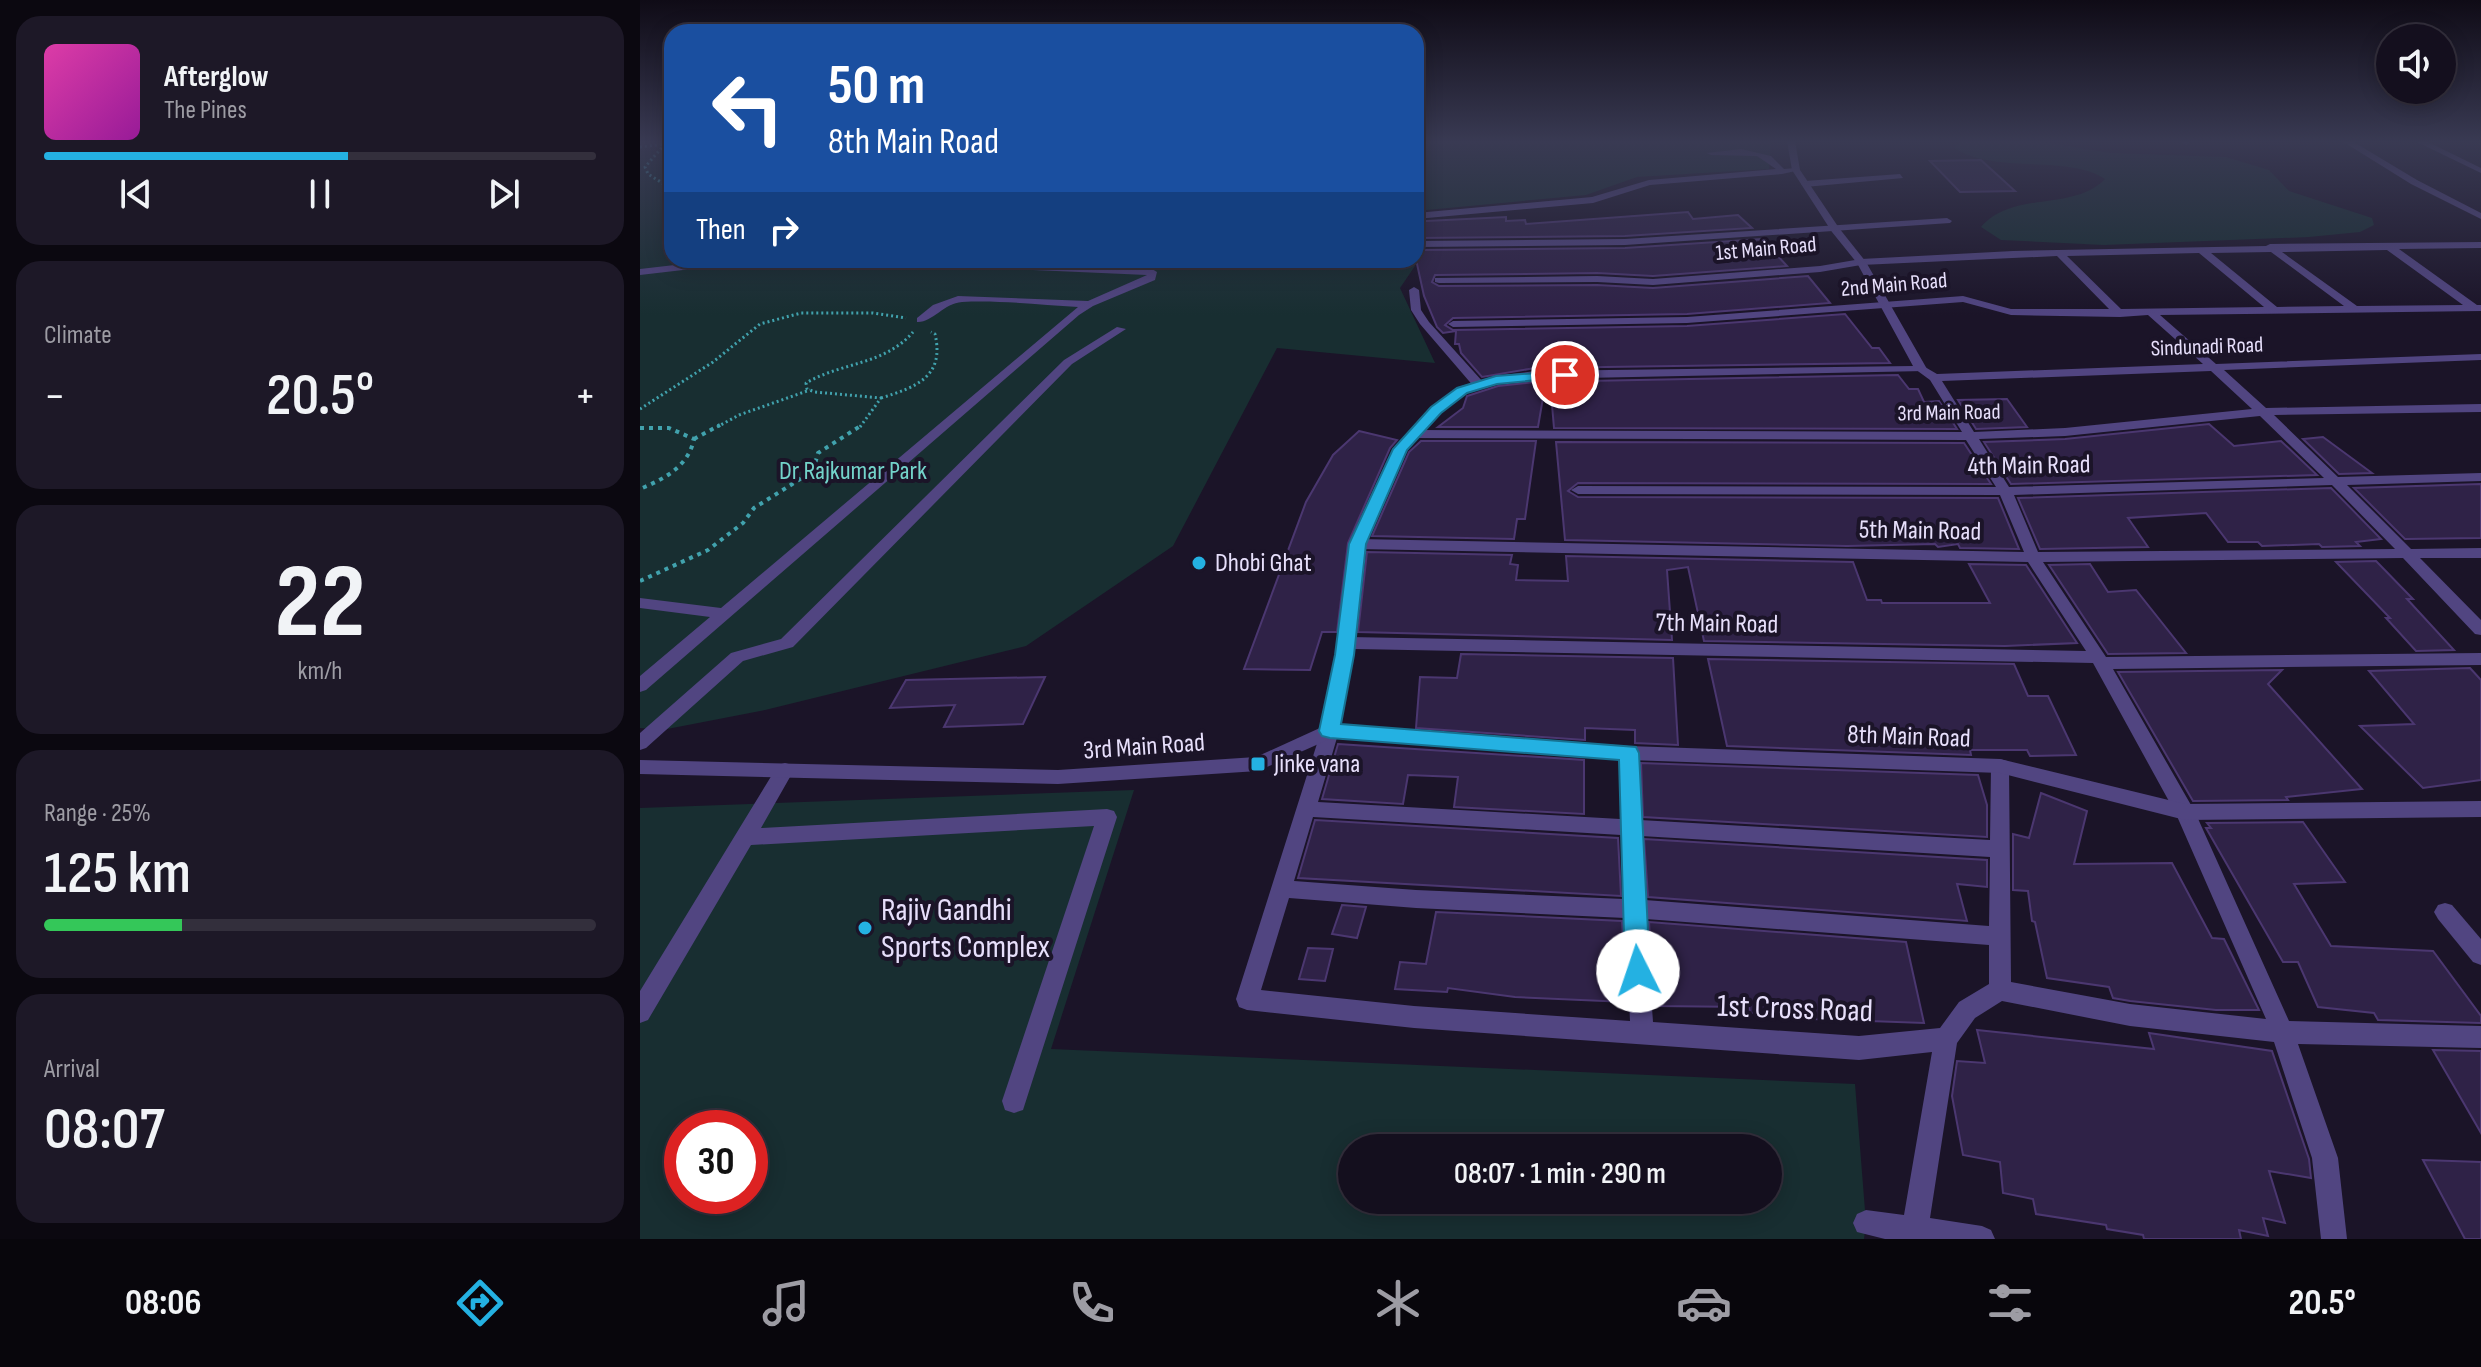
<!DOCTYPE html>
<html lang="en">
<head>
<meta charset="utf-8">
<style>
  :root { --surface:#140f1e; --page:#1d1827; --text:#f1f3f6; --muted:#9d9ca4; --line:#332f3c; --accent:#24b1e2 }
  body { margin:0; font-family:"Sofia Sans Condensed",sans-serif; background:var(--page); color:var(--text); height:100vh; display:flex; flex-direction:column; font-size:30px; white-space:nowrap }
  * { box-sizing:border-box; margin:0 }
  p { font-size:26px; color:var(--muted) }
  .icon { flex:none; width:44px; height:44px; fill:none; stroke:currentColor; stroke-width:2; stroke-linecap:round; stroke-linejoin:round }
  .map { position:relative; flex:1; overflow:hidden }
  .sheet { display:flex; flex-direction:column; gap:16px; padding:16px; background:#0b0810; width:640px }
  .sheet>* { flex:none }
  .banner { position:absolute; left:24px; top:24px; width:760px; height:244px; border-radius:24px; box-shadow:0 4px 20px #0003,0 0 0 2px var(--line); background:#1a4fa0; color:#fff; overflow:hidden }
  .buttons { position:absolute; left:1736px; top:24px; display:grid; gap:16px }
  .buttons a { display:grid; place-items:center; width:80px; height:80px; border-radius:50%; background:var(--surface); box-shadow:0 4px 20px #0003,0 0 0 2px var(--line); font-size:40px }
  .speed { position:absolute; left:24px; top:1110px; display:flex; gap:16px; font-size:40px; font-weight:700; text-align:center }
  .speed>* { display:grid; place-content:center; width:104px; height:104px; border-radius:50%; background:var(--surface); box-shadow:0 4px 20px #0003,0 0 0 2px var(--line); line-height:1 }
  .speed .limit { border:12px solid #d22; background:#fff; color:#111 }
  .pin { position:absolute; display:grid; place-items:center; width:68px; height:68px; color:#fff; margin:-34px; border:4px solid #fff; border-radius:50%; box-shadow:0 2px 8px #0007 }
  .me { position:absolute; width:88px; margin:-44px; rotate:356deg; stroke-linejoin:round; filter:drop-shadow(0 0 6px #0008) }
  .turn { display:flex; align-items:center; gap:28px; height:168px; padding:0 32px; font-size:36px }
  .turn .icon { width:104px; height:104px; stroke-width:2.5 }
  .turn b { display:block; font-size:56px; line-height:68px }
  .then { display:flex; align-items:center; height:76px; padding:0 32px; background:#0003; gap:16px; font-size:30px }
  .big { font-size:60px; font-weight:600; line-height:1.1 }
  .sheet .card { flex:1; display:flex; flex-direction:column; justify-content:center; gap:12px; min-width:0; padding:0 28px; border-radius:24px; background:var(--page) }
  .sheet .dial { align-items:center; gap:0 }
  .dial b { font-size:104px; line-height:1 }
  .song { display:flex; align-items:center; gap:24px }
  .cover { width:96px; height:96px; border-radius:12px; background:linear-gradient(135deg,hsl(320 70% 55%),hsl(300 70% 35%)) }
  .played { height:8px; border-radius:4px; background:linear-gradient(90deg,var(--accent) 55%,var(--line) 55%) }
  .keys { display:flex; justify-content:space-around; direction:ltr }
  .heat { display:flex; justify-content:space-between; align-items:center; font-size:44px; direction:ltr }
  .charge { height:12px; border-radius:6px; background:linear-gradient(90deg,#34c759 25%,var(--line) 0) }
  .trip { position:absolute; left:698px; top:1134px; width:444px; height:80px; border-radius:40px; background:var(--surface); box-shadow:0 4px 20px #0003,0 0 0 2px var(--line); font-weight:600; line-height:80px; text-align:center }
  .dock { display:flex; height:128px; justify-content:space-around; align-items:center; background:#08060c; color:var(--muted) }
  .dock .icon { width:56px; height:56px }
  .dock .active { color:var(--accent) }
  .dock b { font-size:36px; color:var(--text) }
  main { display:flex; flex:1; min-height:0 }
  .map>svg:first-child { display:block }
  .green { fill:#182e31; fill-rule:evenodd }
  .building { fill:#2f2247; stroke:#4b3770; stroke-width:2 }
  .lines { fill:none; stroke-linecap:round; stroke-linejoin:round }
  .path-far1 { stroke:#41a2ad; stroke-width:3; stroke-dasharray:2 3; stroke-linecap:butt }
  .path { stroke:#41a2ad; stroke-width:4; stroke-dasharray:4 5; stroke-linecap:butt }
  .service { fill:#514581; fill-rule:evenodd }
  .minor { fill:#514581; fill-rule:evenodd }
  .tertiary { fill:#514581; fill-rule:evenodd }
  .route { fill:#24b1e2; stroke:#177393; stroke-width:2 }
  .poi-dot { fill:#24b1e2; stroke:#1b1428; stroke-width:3 }
  .labels { text-anchor:middle; dominant-baseline:central; stroke-width:8; stroke-linejoin:round; paint-order:stroke }
  .far-street-label { font-size:22px; fill:#e7dffb; stroke:#1b1428 }
  .street-label { font-size:26px; fill:#e7dffb; stroke:#1b1428 }
  .park-label { font-size:26px; fill:#73d3ca; stroke:#1b1428 }
  .poi-label { font-size:26px; fill:#e7dffb; stroke:#1b1428; text-anchor:start }
  .near-poi-label { font-size:32px; fill:#e7dffb; stroke:#1b1428; text-anchor:start }
  .near-street-label { font-size:32px; fill:#e7dffb; stroke:#1b1428 }
</style>
</head>
<body>
<main>
<section class="sheet">
<div class="card">
<div class="song"><i class="cover"></i><div><b>Afterglow</b><p>The Pines</p></div></div>
<div class="played"></div>
<div class="keys"><svg class="icon" aria-label="previous" viewBox="0 0 24 24"><path d="M18 5L8 12l10 7zM5 5v14"/></svg><svg class="icon" aria-label="pause" viewBox="0 0 24 24"><path d="M8 5v14M16 5v14"/></svg><svg class="icon" aria-label="next" viewBox="0 0 24 24"><path d="M6 5l10 7-10 7zM19 5v14"/></svg></div>
</div>
<div class="card"><p>Climate</p>
<div class="heat"><a>−</a><b class="big">20.5°</b><a>+</a></div>
</div>
<div class="card dial"><b>22</b><p>km/h</p></div>
<div class="card"><p>Range · 25%</p><b class="big">125 km</b><div class="charge"></div></div>
<div class="card"><p>Arrival</p><b class="big">08:07</b></div>
</section>
<div class="map">
<svg width="1841" height="1239" viewBox="0 0 1841 1239">
  <rect width="100%" height="100%" fill="#1b1428"/>
  <g class="green">
    <polygon points="0,141 32,141 32,260 766,260 775,266 760,288 795,363 637,348 533,546 386,646 125,710 22,730 0,728"/>
    <polygon points="776,141 1131,141 1129,169 997,177 946,195 776,211"/>
    <path d="M 1321,141 L 1397,141 L 1470,153 L 1586,157 L 1629,170 L 1649,191 L 1732,218 L 1734,225 L 1720,232 L 1669,237 L 1464,245 L 1361,240 L 1341,227 C 1373,190 1433,212 1465,179 C 1427,154 1358,175 1314,148 Z"/>
    <path d="M 494,790 L 411,1049 L 1215,1084 L 1226,1223 L 1224,1239 L 0,1239 L 0,808 ZM 42,1128 L 110,1128 L 110,1196 L 42,1196 ZM 712,1148 L 1128,1148 L 1128,1200 L 712,1200 Z"/>
  </g>
  <g class="building">
    <polygon points="1341,160 1375,191 1320,192 1290,161"/>
    <polygon points="1048,212 1053,219 1098,215 1112,228 985,236 776,238 776,222 786,221 866,217 866,221 885,220 886,224"/>
    <polygon points="1122,239 1147,266 1013,276 957,273 795,275 792,282 799,286 957,285 1013,288 1168,276 1190,303 1047,314 813,318 805,325 813,330 1047,326 1205,314 1232,348 1239,348 1250,363 895,368 842,377 821,353 819,344 815,344 816,331 803,333 797,327 784,296 777,264 777,250 985,248"/>
    <polygon points="1258,375 1269,389 1278,389 1284,402 1299,401 1317,429 914,428 911,393 904,392 898,427 798,427 823,408 827,396 858,386 895,382"/>
    <polygon points="1367,399 1387,427 1336,429 1318,400"/>
    <polygon points="1569,424 1594,446 1641,441 1677,475 1371,484 1344,442 1425,439"/>
    <polygon points="719,431 757,440 750,448 708,543 697,632 682,632 670,670 604,669 666,502 693,455"/>
    <polygon points="1683,437 1732,473 1699,474 1663,439"/>
    <polygon points="781,441 896,441 885,519 877,519 874,539 732,536 769,452"/>
    <polygon points="916,442 1324,443 1351,484 938,483 928,491 938,497 1358,498 1379,549 1320,548 1318,544 1298,547 1295,544 1207,546 925,540"/>
    <polygon points="1841,484 1841,538 1765,539 1714,488"/>
    <polygon points="1691,488 1741,539 1716,542 1720,546 1682,547 1679,544 1622,546 1618,542 1588,542 1566,513 1488,518 1508,547 1400,549 1378,498"/>
    <polygon points="727,552 872,555 870,564 878,565 876,580 928,581 926,556 1213,562 1227,600 1241,600 1242,603 1350,603 1329,564 1386,565 1437,643 1365,646 1064,641 1048,567 1027,570 1032,640 718,632"/>
    <polygon points="1736,561 1773,599 1767,599 1814,650 1776,651 1746,618 1750,618 1696,562"/>
    <polygon points="1450,564 1468,592 1496,590 1546,653 1468,654 1409,565"/>
    <polygon points="821,654 1033,658 1038,745 995,743 995,730 945,728 945,740 776,728 780,677 817,678"/>
    <polygon points="1068,659 1374,664 1388,696 1408,696 1436,755 1390,756 1387,750 1330,750 1331,755 1087,746"/>
    <polygon points="1830,668 1841,680 1841,780 1783,788 1720,726 1774,724 1729,671"/>
    <polygon points="1642,670 1628,684 1722,789 1646,797 1648,800 1553,801 1478,672"/>
    <polygon points="405,677 383,724 304,727 315,705 250,708 266,680"/>
    <polygon points="698,744 944,760 944,814 814,807 818,777 768,775 763,804 682,799"/>
    <polygon points="1001,763 1338,775 1347,805 1347,837 1003,817"/>
    <polygon points="1401,793 1447,811 1434,864 1532,863 1572,938 1584,939 1619,1010 1576,1010 1490,1001 1473,998 1469,987 1407,978 1395,922 1392,921 1388,891 1373,890 1373,834 1389,838"/>
    <polygon points="675,820 978,838 981,896 658,878"/>
    <polygon points="1663,822 1705,882 1654,884 1691,946 1793,951 1841,1016 1841,1023 1738,1020 1734,1013 1678,1007 1658,962 1643,962 1566,828 1571,828 1567,823"/>
    <polygon points="1004,839 1347,860 1347,887 1317,884 1327,921 1008,897"/>
    <polygon points="702,905 726,907 717,938 692,934"/>
    <polygon points="796,912 982,921 986,1002 875,997 808,988 807,992 755,989 760,962 786,964"/>
    <polygon points="1009,922 1266,942 1284,1023 1173,1019 1171,1012 1110,1013 1109,1007 1015,1006"/>
    <polygon points="668,948 693,949 685,981 659,979"/>
    <polygon points="1337,1030 1514,1049 1509,1033 1632,1051 1669,1159 1671,1178 1629,1171 1645,1223 1623,1218 1628,1236 1599,1230 1601,1239 1504,1239 1503,1235 1467,1229 1466,1225 1396,1214 1393,1199 1363,1193 1360,1162 1323,1155 1312,1096 1317,1061 1345,1063"/>
    <polygon points="1793,1050 1841,1051 1841,1133"/>
    <polygon points="1783,1160 1841,1162 1841,1239 1825,1239"/>
  </g>
  <g class="lines">
    <g class="path-far1">
      <polyline points="25,144 5,167 8,174 32,189"/>
      <polyline points="0,147 32,143"/>
      <polyline points="32,212 27,218 32,219"/>
      <path d="M 241,398 C 276,387 305,377 295,334 L 291,332"/>
      <polyline points="0,409 73,362 120,324 161,313 233,313 266,318"/>
      <polyline points="77,427 99,415 170,390"/>
      <path d="M 220,427 L 241,398 L 175,392 L 167,389 L 166,383 C 202,362 245,365 273,332"/>
    </g>
    <g class="path">
      <path d="M 0,428 L 29,428 L 54,439 C 48,467 24,479 0,489"/>
      <polyline points="54,439 80,425"/>
      <polyline points="0,581 68,550 103,523 114,508 173,471 178,453 222,425"/>
    </g>
    <g class="service">
      <polygon points="1260,174 1263,178 1165,187 1161,184 1165,181"/>
      <path d="M 78,260 L 301,260 L 512,269 L 517,272 L 515,280 L 453,306 L 439,315 L 6,690 L 0,692 L 0,676 L 70,617 L 0,608 L 0,598 L 81,608 L 438,307 C 400,305 360,300 322,302 C 304,303 292,323 277,322 L 277,318 L 293,305 L 318,296 L 448,301 L 507,275 L 280,265 L 86,265 L 0,275 L 0,269 Z"/>
      <polygon points="477,327 486,329 432,364 153,647 103,661 6,748 0,750 0,733 91,653 141,639 424,360"/>
      <polygon points="145,763 152,765 154,770 121,828 467,809 474,811 477,817 383,1110 374,1113 365,1110 362,1101 454,826 111,845 8,1020 0,1023 0,991 138,765"/>
    </g>
    <g class="minor">
      <polygon points="1539,141 1548,141 1550,143 1546,145"/>
      <polygon points="1702,141 1712,141 1777,180 1841,213 1841,219 1771,184"/>
      <polygon points="1775,141 1786,141 1841,168 1841,173"/>
      <polygon points="1101,149 1131,156 1144,169 1156,168 1160,170 1142,174 1010,185 953,203 776,219 776,213 952,197 1009,180 1136,169 1117,156 1071,155 1067,153"/>
      <polygon points="1307,218 1312,221 1310,223 985,245 776,247 776,241 985,239"/>
      <path d="M 1841,242 L 1841,248 L 1759,249 L 1837,305 L 1841,305 L 1841,311 L 1520,315 L 1576,364 L 1841,354 L 1841,360 L 1584,370 L 1626,408 L 1841,404 L 1841,412 L 1634,415 L 1698,477 L 1841,473 L 1841,481 L 1707,485 L 1771,549 L 1841,548 L 1841,558 L 1780,558 L 1841,620 L 1841,635 L 1835,634 L 1763,558 L 1403,562 L 1466,657 L 1841,653 L 1841,665 L 1473,669 L 1555,812 L 1649,1021 L 1841,1026 L 1841,1048 L 1658,1044 L 1698,1158 L 1707,1239 L 1681,1239 L 1672,1158 L 1634,1042 L 1490,1026 L 1362,1001 L 1335,1018 L 1317,1043 L 1290,1218 L 1342,1226 L 1351,1230 L 1355,1239 L 1245,1239 L 1217,1232 L 1213,1223 L 1217,1214 L 1226,1210 L 1264,1215 L 1292,1052 L 1219,1060 L 774,1028 L 607,1010 L 599,1007 L 596,999 L 681,731 L 684,726 L 696,726 L 699,731 L 678,802 L 980,819 L 980,753 L 983,748 L 989,746 L 995,748 L 998,753 L 1000,820 L 1350,840 L 1351,766 L 1353,761 L 1360,759 L 1367,761 L 1369,766 L 1371,982 L 1490,1004 L 1626,1019 L 1536,814 L 1453,663 L 715,649 L 711,659 L 699,659 L 697,655 L 703,639 L 709,637 L 1446,651 L 1388,562 L 718,549 L 711,544 L 718,539 L 1384,552 L 1360,495 L 938,494 L 931,490 L 938,486 L 1356,487 L 1326,440 L 776,438 L 770,434 L 776,430 L 1322,432 L 1290,380 L 1275,369 L 1277,367 L 1285,367 L 1297,374 L 1563,364 L 1508,315 L 1480,317 L 1371,315 L 1323,302 L 1047,323 L 813,327 L 808,324 L 813,321 L 1047,317 L 1323,296 L 1371,309 L 1469,309 L 1417,256 L 1221,265 L 1180,272 L 1013,285 L 957,282 L 799,283 L 795,282 L 795,278 L 957,276 L 1013,279 L 1180,266 L 1221,259 L 1373,251 L 1626,246 L 1630,244 ZM 1747,250 L 1823,305 L 1717,306 L 1642,252 ZM 1631,252 L 1704,306 L 1637,307 L 1571,253 ZM 1559,253 L 1624,307 L 1481,309 L 1427,256 ZM 1571,371 L 1612,409 L 1425,428 L 1334,432 L 1302,381 ZM 1620,416 L 1684,478 L 1369,487 L 1339,439 L 1425,436 ZM 1692,485 L 1755,549 L 1398,552 L 1374,495 ZM 673,817 L 981,835 L 984,899 L 776,890 L 654,881 ZM 1001,836 L 1350,857 L 1349,926 L 1005,900 ZM 649,898 L 776,908 L 985,918 L 990,1021 L 774,1006 L 621,990 ZM 1006,919 L 1349,945 L 1349,984 L 1319,1002 L 1300,1028 L 1219,1036 L 1013,1022 Z"/>
      <polygon points="774,287 779,290 781,310 789,322 843,382 843,388 835,388 780,324 771,310 769,290"/>
      <polygon points="1805,903 1812,905 1841,939 1841,965 1833,962 1798,919 1794,912 1798,905"/>
    </g>
    <polygon class="tertiary" points="1147,141 1155,141 1160,170 1199,228 1226,262 1287,369 1285,371 895,379 857,383 826,393 800,413 766,450 725,544 713,655 700,725 989,746 1360,759 1545,804 1841,801 1841,817 1545,820 1360,773 989,760 692,738 618,771 418,784 0,774 0,760 418,770 616,757 682,727 697,655 711,544 753,449 792,407 818,387 856,376 895,371 1273,366 1217,263 1192,232 1152,170"/>
  </g>
  <linearGradient id="sky" x2="0" y2="1"><stop stop-color="#0f0b16"/><stop offset="0.45" stop-color="#393a53"/><stop offset="1" stop-color="#393a53" stop-opacity="0"/></linearGradient>
  <rect width="1841" height="315" fill="url(#sky)"/>
  <polygon class="route" points="925,371 931,375 929,377 857,384 827,393 801,413 767,450 726,544 714,655 701,724 996,747 999,753 1010,971 1007,980 998,983 989,980 985,971 979,760 690,738 682,736 679,731 695,655 709,544 753,449 791,407 817,388 856,376"/>
  <g class="poi-dot">
    <circle cx="559" cy="563" r="8"/>
    <rect x="610" y="756" width="16" height="16" rx="4"/>
    <circle cx="225" cy="928" r="8"/>
  </g>
  <g class="labels">
    <g class="far-street-label">
      <text transform="translate(1126 249) rotate(-5)">1st Main Road</text>
      <text transform="translate(1254 285) rotate(-5)">2nd Main Road</text>
      <text transform="translate(1567 347) rotate(-2)">Sindunadi Road</text>
      <text transform="translate(1309 413) rotate(-1)">3rd Main Road</text>
    </g>
    <g class="street-label">
      <text transform="translate(1389 466) rotate(-1)">4th Main Road</text>
      <text transform="translate(1280 531) rotate(1)">5th Main Road</text>
      <text transform="translate(1077 624) rotate(1)">7th Main Road</text>
      <text transform="translate(1269 737) rotate(2)">8th Main Road</text>
      <text transform="translate(504 747) rotate(-4)">3rd Main Road</text>
    </g>
    <g class="park-label">
      <text x="213" y="471">Dr Rajkumar Park</text>
    </g>
    <g class="poi-label">
      <text x="575" y="563">Dhobi Ghat</text>
      <text x="634" y="764">Jinke vana</text>
    </g>
    <g class="near-poi-label">
      <text x="241" y="910">Rajiv Gandhi<tspan x="241" dy="37">Sports Complex</tspan></text>
    </g>
    <g class="near-street-label">
      <text transform="translate(1155 1009) rotate(2)">1st Cross Road</text>
    </g>
  </g>
</svg>
<div class="buttons">
<a><svg class="icon" aria-label="sound" viewBox="0 0 24 24"><path d="M4 9h4l5-4v14l-5-4H4zM17 9q2 3 0 6"/></svg></a>
</div>
<div class="speed"><div class="limit">30</div></div>
<div class="pin" style="left:925px;top:375px;background:#d93025"><svg class="icon" aria-label="arrive" viewBox="0 0 24 24"><path d="M6 21V4h12l-3 4 3 4H6"/></svg></div>
<svg class="me" style="left:998px;top:971px" viewBox="-20 -20 40 40"><circle r="19" fill="#fff"/><path d="M0-13L10 11 0 6-10 11z" fill="#24b1e2"/></svg>
<div class="trip">08:07 · 1 min · 290 m</div>
<div class="banner">
<div class="turn"><svg class="icon" aria-label="left" viewBox="0 0 24 24"><path d="M17 20v-9H6M10 6l-5 5 5 5"/></svg><div><b>50 m</b>8th Main Road</div></div>
<div class="then">Then<svg class="icon" aria-label="right" viewBox="0 0 24 24"><path d="M7 20v-9h11M14 6l5 5-5 5"/></svg></div>
</div>
</div>
</main>
<nav class="dock">
<b>08:06</b>
<svg class="icon active" aria-label="directions" viewBox="0 0 24 24"><path d="M12 3l9 9-9 9-9-9zM9 14v-3h6M13 9l2 2-2 2"/></svg>
<svg class="icon" aria-label="music" viewBox="0 0 24 24"><path d="M9 18V5l10-2v13"/><circle cx="6" cy="18" r="3"/><circle cx="16" cy="16" r="3"/></svg>
<svg class="icon" aria-label="phone" viewBox="0 0 24 24"><path d="M5 4h4l2 5-3 2q2 4 5 5l2-3 5 2v4C11 20 4 13 5 4z"/></svg>
<svg class="icon" aria-label="climate" viewBox="0 0 24 24"><path d="M12 3v18M4 7l16 10M4 17L20 7"/></svg>
<svg class="icon" aria-label="car" viewBox="0 0 24 24"><path d="M5 17H2v-5l4-1 3-4h7l3 4 3 1v5h-3M9 17h6M6 11h13"/><circle cx="7" cy="17" r="2"/><circle cx="17" cy="17" r="2"/></svg>
<svg class="icon" aria-label="filters" viewBox="0 0 24 24"><path d="M4 7h16M4 17h16"/><circle cx="9" cy="7" r="2"/><circle cx="15" cy="17" r="2"/></svg>
<b>20.5°</b>
</nav>
</body>
</html>
